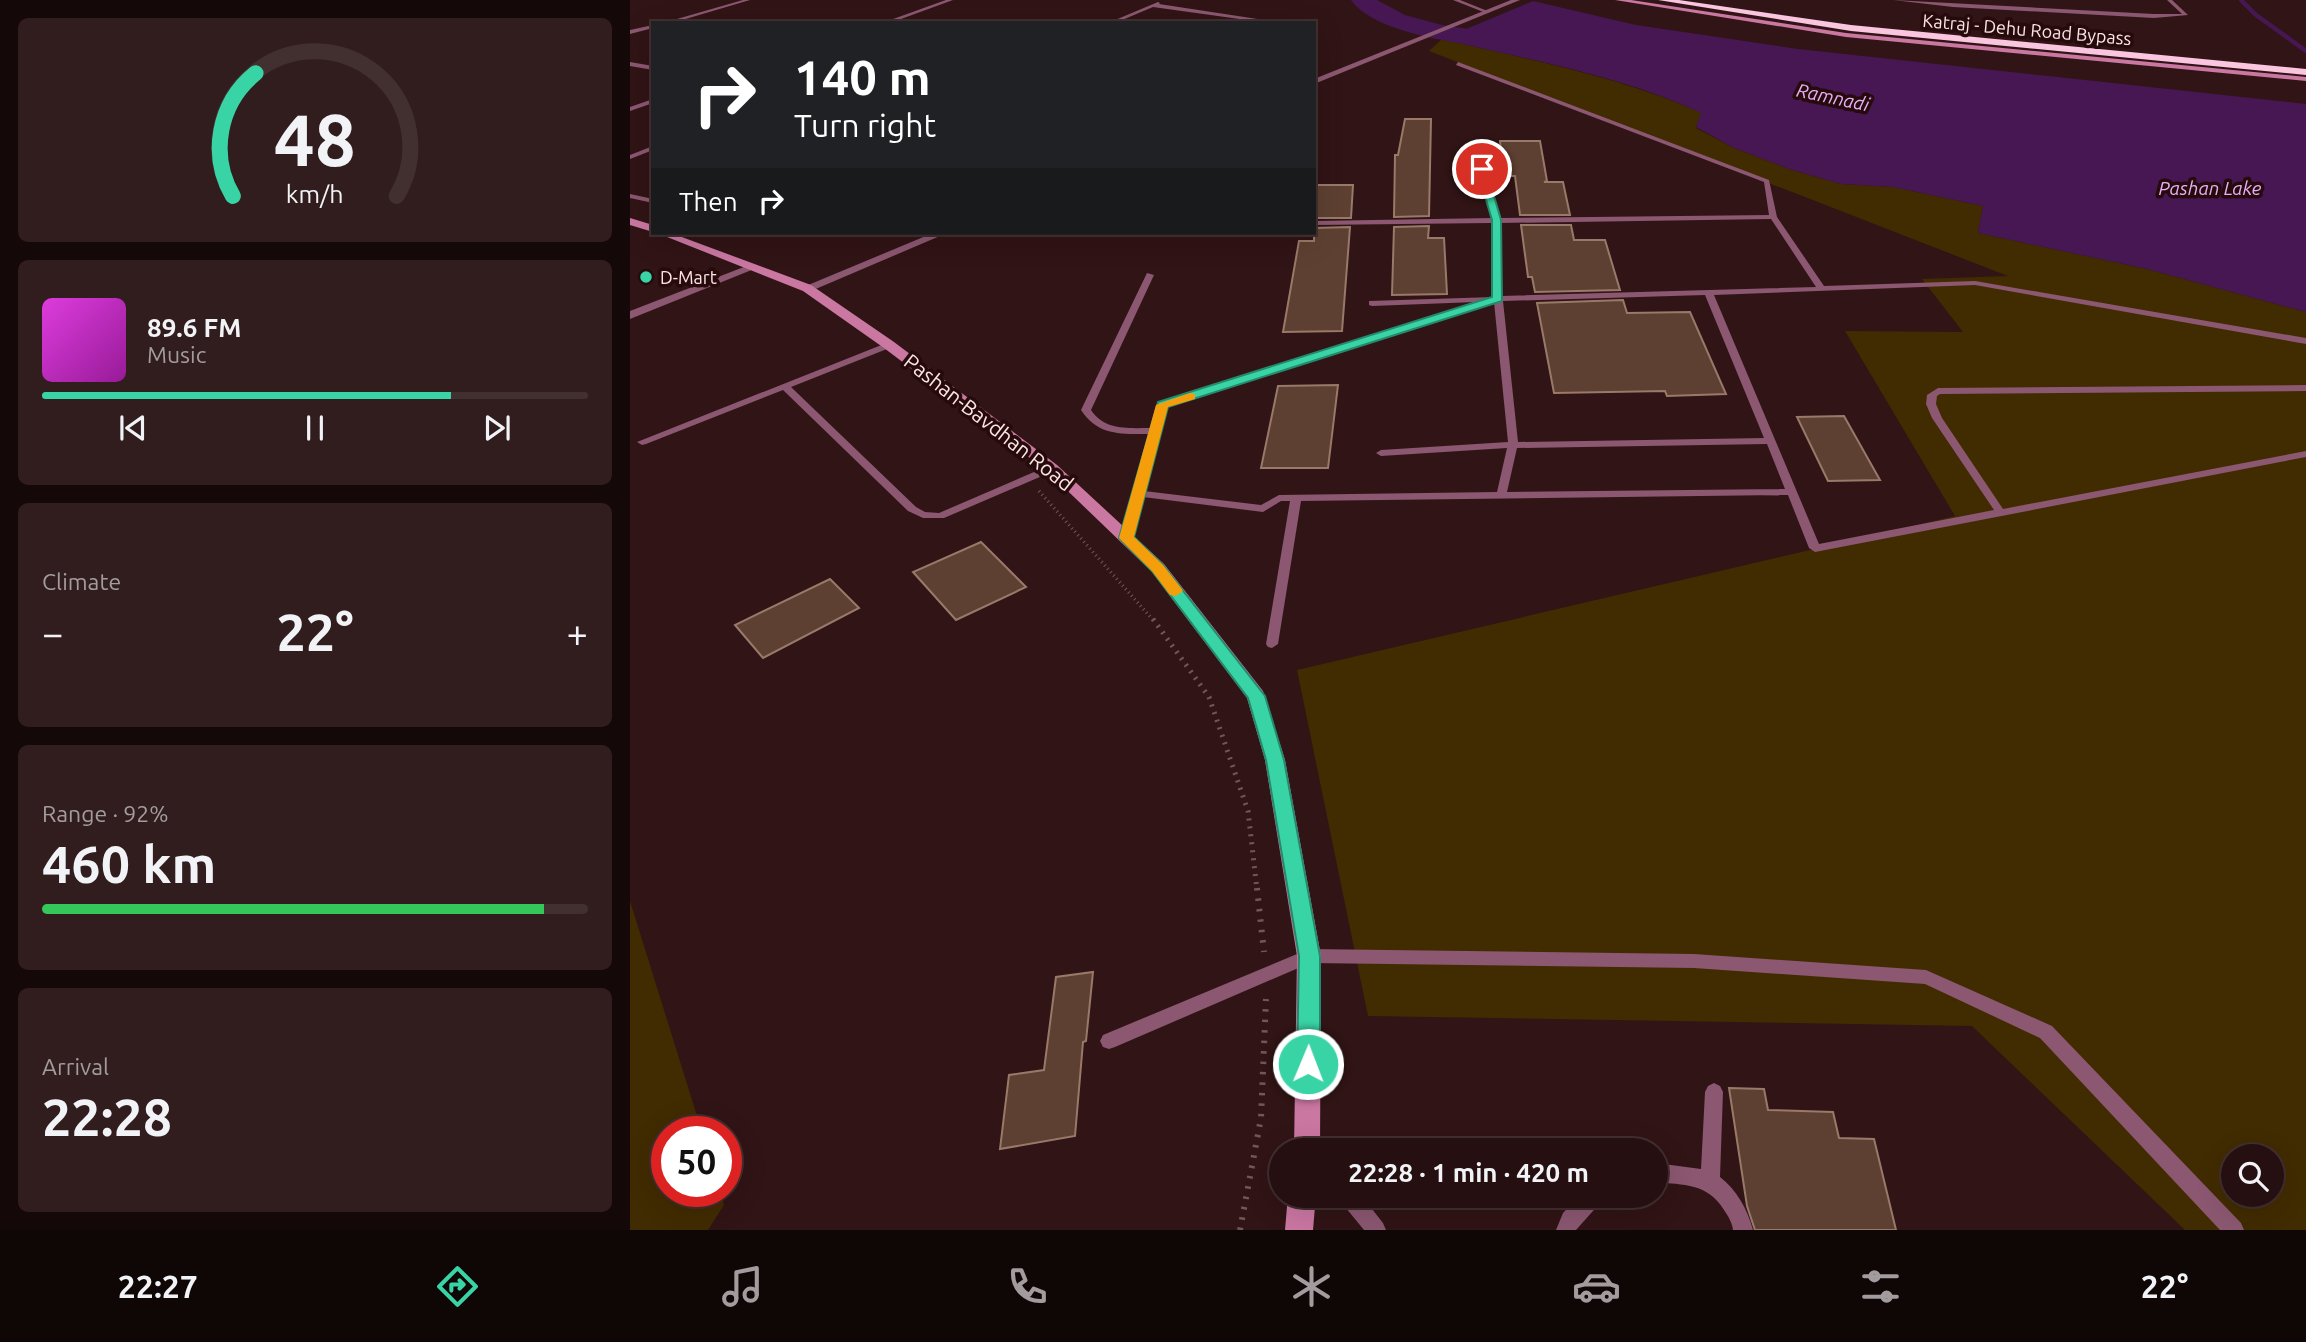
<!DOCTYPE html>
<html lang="en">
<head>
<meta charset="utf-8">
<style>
  :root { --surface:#250f10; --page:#311d1e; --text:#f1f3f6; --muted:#a39c9f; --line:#422f30; --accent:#39d4a5 }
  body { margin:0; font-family:Ubuntu,sans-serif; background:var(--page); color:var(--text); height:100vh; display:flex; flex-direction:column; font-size:26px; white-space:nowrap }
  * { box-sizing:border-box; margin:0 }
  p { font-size:23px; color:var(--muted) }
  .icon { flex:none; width:38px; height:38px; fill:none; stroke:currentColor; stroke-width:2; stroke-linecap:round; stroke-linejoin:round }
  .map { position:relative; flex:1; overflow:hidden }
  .side { display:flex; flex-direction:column; gap:18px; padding:18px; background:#140809; width:630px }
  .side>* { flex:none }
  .guide { position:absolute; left:21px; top:21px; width:665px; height:214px; border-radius:0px; box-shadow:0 7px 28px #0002,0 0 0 2px var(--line); background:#202124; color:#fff; overflow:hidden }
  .buttons { position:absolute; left:1591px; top:1144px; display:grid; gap:14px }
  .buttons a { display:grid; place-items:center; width:63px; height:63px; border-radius:50%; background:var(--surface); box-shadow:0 7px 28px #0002,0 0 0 2px var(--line); font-size:35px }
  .speed { position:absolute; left:21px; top:1116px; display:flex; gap:14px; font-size:35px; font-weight:700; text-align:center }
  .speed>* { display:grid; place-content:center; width:91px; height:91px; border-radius:50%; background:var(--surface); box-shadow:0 7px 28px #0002,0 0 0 2px var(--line); line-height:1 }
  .speed .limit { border:10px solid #d22; background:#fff; color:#111 }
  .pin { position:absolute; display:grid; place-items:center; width:60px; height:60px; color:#fff; margin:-30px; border:4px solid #fff; border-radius:50%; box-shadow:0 2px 7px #0007 }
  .me { position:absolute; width:77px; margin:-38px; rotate:1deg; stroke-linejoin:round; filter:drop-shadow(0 0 5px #0008) }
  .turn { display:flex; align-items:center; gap:24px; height:147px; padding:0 28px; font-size:32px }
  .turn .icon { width:91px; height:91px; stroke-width:2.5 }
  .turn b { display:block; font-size:49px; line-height:60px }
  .then { display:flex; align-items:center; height:66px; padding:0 28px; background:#0003; gap:14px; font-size:26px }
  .big { font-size:52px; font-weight:700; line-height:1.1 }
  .side .widget { flex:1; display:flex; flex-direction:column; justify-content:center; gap:10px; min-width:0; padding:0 24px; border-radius:10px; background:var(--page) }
  .side .dial { align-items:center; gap:0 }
  .dial svg { height:182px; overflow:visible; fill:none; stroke:var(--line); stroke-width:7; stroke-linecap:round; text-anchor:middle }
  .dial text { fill:var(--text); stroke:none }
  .song { display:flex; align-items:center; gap:21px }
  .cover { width:84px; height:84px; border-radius:10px; background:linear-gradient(135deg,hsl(300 70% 55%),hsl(300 70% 35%)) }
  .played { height:7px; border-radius:4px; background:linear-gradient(90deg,var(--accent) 75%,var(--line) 75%) }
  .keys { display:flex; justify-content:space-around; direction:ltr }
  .heat { display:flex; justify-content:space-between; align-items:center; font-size:38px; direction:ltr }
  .charge { height:10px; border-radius:5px; background:linear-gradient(90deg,#34c759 92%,var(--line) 0) }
  .trip { position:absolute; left:639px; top:1138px; width:399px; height:70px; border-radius:35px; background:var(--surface); box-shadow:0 7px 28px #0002,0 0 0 2px var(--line); font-weight:700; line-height:70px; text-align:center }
  .menu { display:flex; height:112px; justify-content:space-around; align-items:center; background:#0f0606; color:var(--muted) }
  .menu .icon { width:49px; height:49px }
  .menu .selected { color:var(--accent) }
  .menu b { font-size:32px; color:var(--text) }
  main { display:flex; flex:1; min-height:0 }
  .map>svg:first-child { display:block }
  .green { fill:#412b01; fill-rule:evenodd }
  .water { fill:#471753 }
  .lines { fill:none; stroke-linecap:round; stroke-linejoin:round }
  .stream { stroke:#471753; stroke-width:4.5 }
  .river { fill:#471753; fill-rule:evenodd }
  .building { fill:#5d4031; stroke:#997969; stroke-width:2 }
  .path-far2 { stroke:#725758; stroke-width:3.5; stroke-dasharray:1 3.5; stroke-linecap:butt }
  .path-far1 { stroke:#725758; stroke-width:5; stroke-dasharray:2 6; stroke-linecap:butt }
  .path { stroke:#725758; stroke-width:6; stroke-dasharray:2.5 8; stroke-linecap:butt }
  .lane { fill:#8b5771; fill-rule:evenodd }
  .street { fill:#8b5771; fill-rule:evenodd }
  .secondary { fill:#ca77a2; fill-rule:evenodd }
  .highway { fill:#fac5de; fill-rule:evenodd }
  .route { fill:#39d4a5; stroke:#258a6b; stroke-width:2 }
  .slow { fill:#f59e0b }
  .poi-dot { fill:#39d4a5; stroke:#260a0c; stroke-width:2.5 }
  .labels { text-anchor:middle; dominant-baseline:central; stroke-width:7; stroke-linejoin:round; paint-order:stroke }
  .far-street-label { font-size:18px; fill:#fae4e4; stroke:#260a0c }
  .far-poi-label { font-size:18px; fill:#fae4e4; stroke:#260a0c; text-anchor:start }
  .far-water-label { font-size:19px; font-style:italic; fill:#e6aff6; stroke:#260a0c }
  .street-label { font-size:21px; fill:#fae4e4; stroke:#260a0c }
</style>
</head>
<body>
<main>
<section class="side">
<div class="widget dial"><svg viewBox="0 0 100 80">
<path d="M14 69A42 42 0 1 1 86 69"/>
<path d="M14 69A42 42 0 0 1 24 15" stroke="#39d4a5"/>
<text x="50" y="56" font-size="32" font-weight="700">48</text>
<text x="50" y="72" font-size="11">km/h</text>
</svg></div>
<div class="widget">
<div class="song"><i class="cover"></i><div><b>89.6 FM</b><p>Music</p></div></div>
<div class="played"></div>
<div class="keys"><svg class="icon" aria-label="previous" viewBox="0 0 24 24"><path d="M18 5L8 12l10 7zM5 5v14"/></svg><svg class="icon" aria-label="pause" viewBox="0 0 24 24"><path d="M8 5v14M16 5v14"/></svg><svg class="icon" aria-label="next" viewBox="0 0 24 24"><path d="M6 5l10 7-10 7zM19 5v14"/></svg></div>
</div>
<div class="widget"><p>Climate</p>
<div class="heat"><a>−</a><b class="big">22°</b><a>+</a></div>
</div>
<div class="widget"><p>Range · 92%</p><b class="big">460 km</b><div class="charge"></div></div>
<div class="widget"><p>Arrival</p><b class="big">22:28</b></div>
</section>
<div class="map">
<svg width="1676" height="1230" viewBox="0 0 1676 1230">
  <rect width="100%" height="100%" fill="#311415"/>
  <g class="green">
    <path d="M 812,39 C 899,60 990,76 1072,113 L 1066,128 L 1104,148 L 1159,169 L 1211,184 L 1263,187 L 1353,206 L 1348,233 L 1517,269 L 1676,312 L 1676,1230 L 1555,1230 L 1342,1026 L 738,1016 L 667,670 L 1325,516 L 1215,331 L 1333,332 L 1292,279 L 1378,276 L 799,51 ZM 1603,1157 L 1642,1157 L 1642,1195 L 1603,1195 Z"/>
    <polygon points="0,901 72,1132 37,1132 37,1192 90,1192 94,1205 78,1230 0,1230"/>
  </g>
  <path class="water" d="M 903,1 L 1006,25 L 1168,49 L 1676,104 L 1676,312 L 1517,269 L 1348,233 L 1353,206 L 1263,187 L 1211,184 L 1159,169 L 1104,148 L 1066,127 L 1071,113 C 990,75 898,60 812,39 Z"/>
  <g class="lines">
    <polyline class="stream" points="1611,0 1626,15 1676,51"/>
    <path class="river" d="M 721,0 L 747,0 L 775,15 L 812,25 L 900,38 L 909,40 L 912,45 L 909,50 L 900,52 C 857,47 747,38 721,0 Z"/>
  </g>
  <g class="building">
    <polygon points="775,119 801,119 799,216 764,217 765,155 768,155"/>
    <polygon points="870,141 910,141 917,181 914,182 933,182 940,215 890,215 885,176 874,176"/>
    <polygon points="684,185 723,185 721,218 684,218"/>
    <polygon points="891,225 941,225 944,240 975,240 990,290 905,292 902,277 898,277"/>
    <polygon points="799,226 798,238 814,238 817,294 762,295 764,227"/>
    <polygon points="720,227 712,331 653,332 669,241 684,241 684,228"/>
    <polygon points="993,300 997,313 1060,312 1096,394 1037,396 1035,391 924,393 907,303"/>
    <polygon points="708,385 698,468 631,468 648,386"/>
    <polygon points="1214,416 1250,480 1198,481 1167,417"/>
    <polygon points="351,542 396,587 326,620 283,572"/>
    <polygon points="200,579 229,608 133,658 105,625"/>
    <polygon points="463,972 456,1041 453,1042 445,1136 370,1149 379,1075 414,1070 426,977"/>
    <polygon points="1099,1088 1134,1089 1138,1110 1203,1112 1209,1138 1244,1139 1266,1230 1125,1230 1117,1206"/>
  </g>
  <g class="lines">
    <polyline class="path-far2" points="409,491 524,621"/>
    <polyline class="path-far1" points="523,619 579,697 618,811 627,890"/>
    <g class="path">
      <polyline points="627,888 634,952"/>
      <polyline points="610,1230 631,1118 636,999"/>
    </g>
    <g class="lane">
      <polygon points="113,0 120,0 42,23 33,23"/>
      <polygon points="316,0 323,0 260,23 252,23"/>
      <polygon points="823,0 830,0 860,12 856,13"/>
      <polygon points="1263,0 1524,14 1552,14 1537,0 1542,0 1558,15 1524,18 1323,7"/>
      <polygon points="528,2 530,3 529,4 634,20 631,22 523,7 485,23 478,23"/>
      <polygon points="23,25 23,28 0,34 0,30"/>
      <polygon points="0,62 23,66 23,70 0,66"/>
      <path d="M 828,62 L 1139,180 L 1147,217 L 1194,286 L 1345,281 L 1676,338 L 1676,344 L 1345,285 L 1084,295 L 1189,544 L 1364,510 L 1302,418 L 1296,404 L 1297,395 L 1308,388 L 1676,385 L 1676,391 L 1310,394 L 1307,396 L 1306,404 L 1312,418 L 1373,509 L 1676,451 L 1676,457 L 1185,552 L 1179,548 L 1158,495 L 671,501 L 648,644 L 642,648 L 638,647 L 636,644 L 660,501 L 651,501 L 633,512 L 513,497 L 502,538 L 496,541 L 490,538 L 519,434 C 491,434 468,436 451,410 L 517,273 L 524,275 L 461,410 C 475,431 499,428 521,428 L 529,403 L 846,302 L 742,306 L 739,305 L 739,301 L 864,297 L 862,223 L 684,225 L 684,221 L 862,218 L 842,141 L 847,142 L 869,218 L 1139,215 L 1134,182 L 826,65 ZM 1141,219 L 1186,287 L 872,296 L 870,223 ZM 1075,295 L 1134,438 L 888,442 L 873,301 ZM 864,302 L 878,442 L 751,450 L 746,453 L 751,456 L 877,448 L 867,492 L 649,495 L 631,505 L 514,491 L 536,407 ZM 1137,444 L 1155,489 L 877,492 L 887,448 Z"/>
      <polygon points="23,99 23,103 0,111 0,107"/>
      <polygon points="23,146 23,150 0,159 0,155"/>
      <polygon points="0,194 23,199 23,203 0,198"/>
      <polygon points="259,342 263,345 262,347 161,387 286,507 295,512 309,513 418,466 426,466 427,468 426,470 314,518 293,518 278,511 153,390 16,444 12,445 7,442"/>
      <polygon points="679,949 1064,954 1296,970 1422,1026 1611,1223 1614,1230 1590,1230 1410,1038 1295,984 1064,968 680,963 485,1047 479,1049 473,1047 470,1041 473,1035"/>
      <path d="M 1084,1083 L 1090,1086 L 1093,1092 L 1090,1177 C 1106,1189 1118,1210 1123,1230 L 1103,1230 C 1102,1222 1098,1216 1094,1210 C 1078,1183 1053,1185 1026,1182 L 1026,1163 L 1071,1169 L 1075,1092 L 1078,1086 Z"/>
      <polygon points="708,1195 731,1195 753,1223 756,1230 734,1230 711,1202"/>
      <polygon points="950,1195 974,1195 971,1202 946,1230 926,1230 933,1213"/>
    </g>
    <g class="street">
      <polygon points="881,0 890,0 684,84 684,79"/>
      <polygon points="303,233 317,233 181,291 171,288"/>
      <polygon points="119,265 129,267 0,319 0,311"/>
    </g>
    <g class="secondary">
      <polygon points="985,0 1001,0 1216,33 1676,77 1676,81 1216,37"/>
      <polygon points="0,218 23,225 23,232 0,225"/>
      <polygon points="27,233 41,233 181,285 264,342 427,465 534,564 633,691 655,760 691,956 690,1150 664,1150 667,956 635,760 617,698 522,572 417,471 254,348 173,291"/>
      <polygon points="658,1195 686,1195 683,1230 655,1230"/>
    </g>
    <polygon class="highway" points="1028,0 1049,0 1221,25 1676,69 1676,75 1221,31"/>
  </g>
  <polygon class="route" points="852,166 856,169 871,220 872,301 538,407 504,537 533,565 635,696 654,760 690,956 690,1064 686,1072 678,1075 670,1072 667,1064 669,956 636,760 618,698 522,571 489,538 528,402 862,297 862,220 847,169"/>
  <polygon class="slow" points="560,393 565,394 565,399 538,407 504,537 533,565 551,588 553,591 546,596 540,595 522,571 489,538 526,405"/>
  <circle class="poi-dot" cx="16" cy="277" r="7"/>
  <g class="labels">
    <g class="far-street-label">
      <text transform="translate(1397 29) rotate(5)">Katraj - Dehu Road Bypass</text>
    </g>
    <g class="far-poi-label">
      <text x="30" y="277">D-Mart</text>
    </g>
    <g class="far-water-label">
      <text transform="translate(1203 97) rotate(12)">Ramnadi</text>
      <text x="1580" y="188">Pashan Lake</text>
    </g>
    <g class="street-label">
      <text transform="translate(359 422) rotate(38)">Pashan-Bavdhan Road</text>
    </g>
  </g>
</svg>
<div class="buttons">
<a><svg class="icon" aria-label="search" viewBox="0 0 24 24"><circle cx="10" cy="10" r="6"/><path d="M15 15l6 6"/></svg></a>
</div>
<div class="speed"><div class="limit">50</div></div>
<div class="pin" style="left:852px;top:169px;background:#d93025"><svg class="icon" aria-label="arrive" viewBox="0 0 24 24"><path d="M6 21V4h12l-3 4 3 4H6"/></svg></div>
<svg class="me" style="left:678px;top:1064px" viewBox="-20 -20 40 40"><circle r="17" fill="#39d4a5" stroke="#fff" stroke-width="3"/><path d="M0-11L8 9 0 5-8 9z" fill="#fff"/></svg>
<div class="trip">22:28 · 1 min · 420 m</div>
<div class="guide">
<div class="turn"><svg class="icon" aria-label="right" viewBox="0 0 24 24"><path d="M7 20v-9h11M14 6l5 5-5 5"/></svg><div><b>140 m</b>Turn right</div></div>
<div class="then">Then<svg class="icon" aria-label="right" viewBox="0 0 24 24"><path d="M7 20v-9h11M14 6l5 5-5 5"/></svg></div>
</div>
</div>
</main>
<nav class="menu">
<b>22:27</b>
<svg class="icon selected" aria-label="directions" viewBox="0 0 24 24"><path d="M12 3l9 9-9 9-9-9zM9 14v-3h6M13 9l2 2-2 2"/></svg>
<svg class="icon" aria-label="music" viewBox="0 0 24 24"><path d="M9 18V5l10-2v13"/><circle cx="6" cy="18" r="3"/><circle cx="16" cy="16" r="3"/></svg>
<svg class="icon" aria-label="phone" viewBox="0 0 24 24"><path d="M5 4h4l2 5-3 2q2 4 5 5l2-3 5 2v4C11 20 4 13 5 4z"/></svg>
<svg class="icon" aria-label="climate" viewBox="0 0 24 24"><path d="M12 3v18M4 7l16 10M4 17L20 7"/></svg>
<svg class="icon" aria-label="car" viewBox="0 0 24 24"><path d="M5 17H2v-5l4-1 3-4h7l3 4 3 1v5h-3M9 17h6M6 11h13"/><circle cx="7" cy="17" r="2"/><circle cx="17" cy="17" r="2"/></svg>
<svg class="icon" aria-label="filters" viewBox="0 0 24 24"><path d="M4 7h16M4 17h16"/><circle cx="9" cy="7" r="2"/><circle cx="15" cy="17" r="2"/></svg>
<b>22°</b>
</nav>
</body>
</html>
